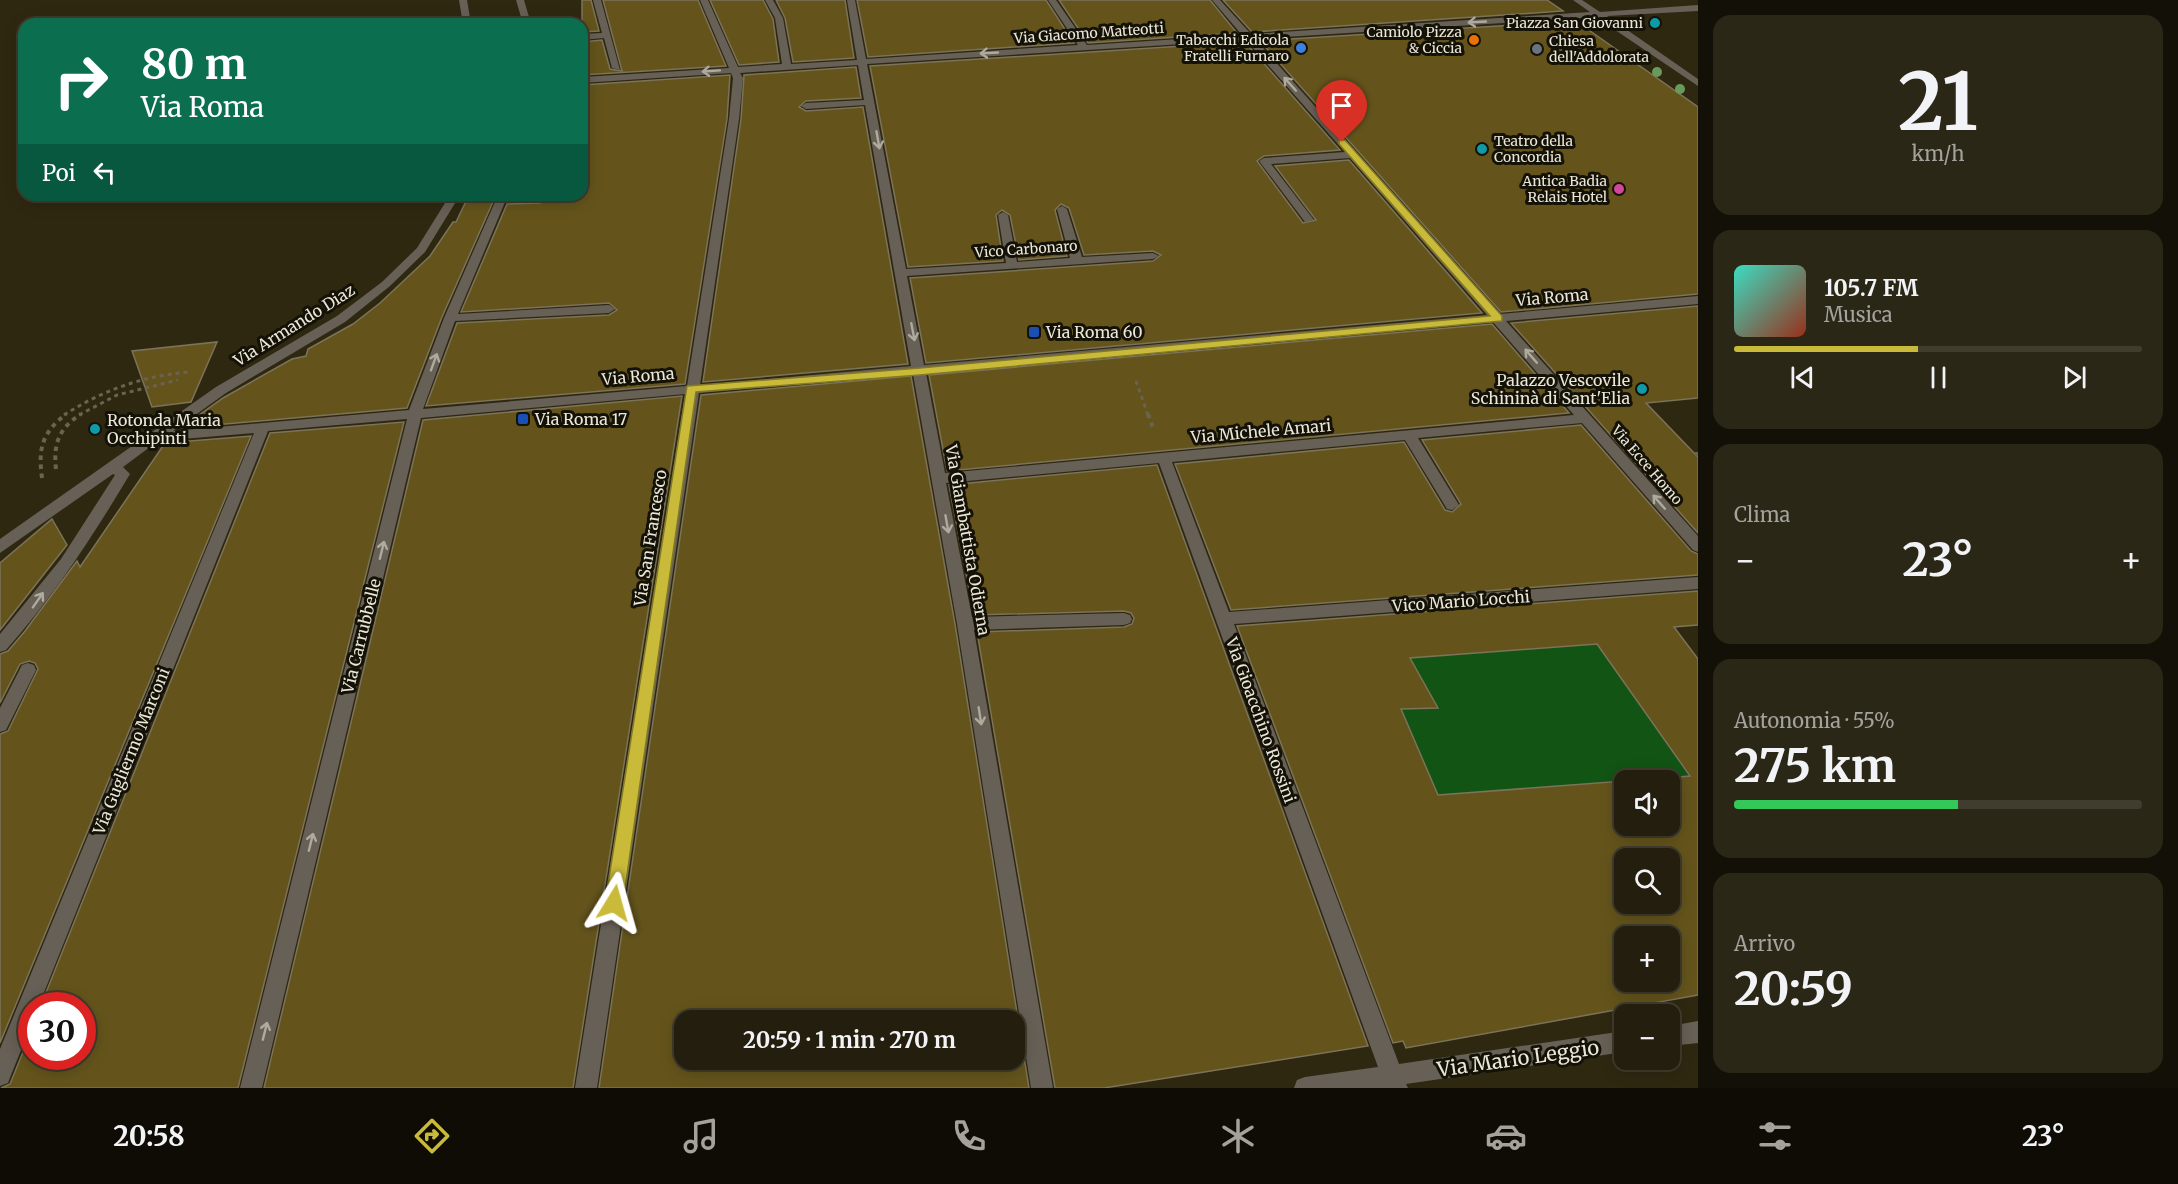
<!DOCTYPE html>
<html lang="it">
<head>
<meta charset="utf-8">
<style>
  :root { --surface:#231e0d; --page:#2b2716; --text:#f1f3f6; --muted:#a3a29d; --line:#403c2e; --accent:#c9ba3a }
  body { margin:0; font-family:Merriweather,serif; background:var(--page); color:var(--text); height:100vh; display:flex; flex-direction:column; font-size:22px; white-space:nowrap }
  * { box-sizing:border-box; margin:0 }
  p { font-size:20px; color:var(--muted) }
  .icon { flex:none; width:33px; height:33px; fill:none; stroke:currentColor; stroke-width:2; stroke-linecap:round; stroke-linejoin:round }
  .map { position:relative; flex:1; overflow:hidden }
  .sheet { display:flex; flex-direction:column; gap:15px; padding:15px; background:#131007; width:480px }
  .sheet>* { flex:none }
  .top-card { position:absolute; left:18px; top:18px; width:570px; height:183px; border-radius:18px; box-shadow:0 3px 15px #0003,0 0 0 2px var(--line); background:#0b6e4f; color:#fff; overflow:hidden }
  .fabs { position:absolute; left:1614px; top:770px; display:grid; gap:12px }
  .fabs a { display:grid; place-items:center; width:66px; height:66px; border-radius:12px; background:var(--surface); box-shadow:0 3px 15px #0003,0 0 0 2px var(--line); font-size:30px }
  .speed { position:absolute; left:18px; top:992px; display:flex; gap:12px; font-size:30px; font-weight:700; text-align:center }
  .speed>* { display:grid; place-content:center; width:78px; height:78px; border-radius:50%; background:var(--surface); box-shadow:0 3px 15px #0003,0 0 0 2px var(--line); line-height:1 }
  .speed .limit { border:9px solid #d22; background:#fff; color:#111 }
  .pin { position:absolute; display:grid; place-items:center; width:51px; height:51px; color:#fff; margin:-62px -26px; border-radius:50% 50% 50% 0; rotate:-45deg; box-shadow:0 0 6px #0007 }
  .pin .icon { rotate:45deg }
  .me { position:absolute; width:66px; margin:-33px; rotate:8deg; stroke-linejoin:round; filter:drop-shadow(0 0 4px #0008) }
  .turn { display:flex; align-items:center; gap:21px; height:126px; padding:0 24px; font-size:27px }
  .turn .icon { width:78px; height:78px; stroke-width:2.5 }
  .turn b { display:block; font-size:42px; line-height:51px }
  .then { display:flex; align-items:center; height:57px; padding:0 24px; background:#0003; gap:12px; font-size:22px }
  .big { font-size:45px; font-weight:700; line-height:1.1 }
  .sheet .card { flex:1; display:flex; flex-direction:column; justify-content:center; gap:9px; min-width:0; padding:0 21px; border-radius:18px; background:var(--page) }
  .sheet .dial { align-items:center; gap:0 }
  .dial b { font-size:78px; line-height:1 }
  .song { display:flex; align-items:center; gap:18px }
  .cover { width:72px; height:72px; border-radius:9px; background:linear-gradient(135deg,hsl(170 70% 55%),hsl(10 70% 35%)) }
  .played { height:6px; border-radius:3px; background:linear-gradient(90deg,var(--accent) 45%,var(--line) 45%) }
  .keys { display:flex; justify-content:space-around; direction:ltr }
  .heat { display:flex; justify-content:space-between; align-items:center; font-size:33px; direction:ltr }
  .charge { height:9px; border-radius:4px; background:linear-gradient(90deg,#34c759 55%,var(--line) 0) }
  .trip { position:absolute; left:674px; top:1010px; width:351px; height:60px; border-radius:18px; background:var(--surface); box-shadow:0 3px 15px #0003,0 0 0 2px var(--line); font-weight:700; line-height:60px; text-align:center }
  .tab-bar { display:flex; height:96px; justify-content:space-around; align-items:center; background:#0e0c05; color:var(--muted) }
  .tab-bar .icon { width:42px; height:42px }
  .tab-bar .selected { color:var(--accent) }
  .tab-bar b { font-size:27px; color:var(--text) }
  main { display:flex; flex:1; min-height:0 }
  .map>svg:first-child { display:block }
  .green { fill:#125414 }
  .building { fill:#64541c; stroke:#7b735a; stroke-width:1.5; fill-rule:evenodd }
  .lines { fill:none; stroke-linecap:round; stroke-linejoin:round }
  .path-far1 { stroke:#69634f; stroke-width:3; stroke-dasharray:4 4; stroke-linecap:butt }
  .path { stroke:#69634f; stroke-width:4; stroke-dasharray:4.5 4.5; stroke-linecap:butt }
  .minor { fill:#676056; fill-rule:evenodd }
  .tree { fill:#6a9a5b }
  .oneway { stroke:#afaa9e }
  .route { fill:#c9ba3a; stroke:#837926; stroke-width:1.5 }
  .culture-dot { fill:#0f9aa8; stroke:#141107; stroke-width:2 }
  .food-dot { fill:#e8710a; stroke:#141107; stroke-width:2 }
  .shop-dot { fill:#3f7fe0; stroke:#141107; stroke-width:2 }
  .worship-dot { fill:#6b7280; stroke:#141107; stroke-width:2 }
  .hotel-dot { fill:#d1479c; stroke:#141107; stroke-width:2 }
  .transit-dot { fill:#1a4fb4; stroke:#141107; stroke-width:2 }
  .labels { text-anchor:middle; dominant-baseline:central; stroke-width:6; stroke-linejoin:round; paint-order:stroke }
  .far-poi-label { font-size:14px; fill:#eae6d8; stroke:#141107; text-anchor:end }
  .far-street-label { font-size:14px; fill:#eae6d8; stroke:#141107 }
  .street-label { font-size:16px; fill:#eae6d8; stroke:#141107 }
  .poi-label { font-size:16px; fill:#eae6d8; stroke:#141107; text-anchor:start }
  .near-street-label { font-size:20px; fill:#eae6d8; stroke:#141107 }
</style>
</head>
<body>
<main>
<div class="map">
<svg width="1698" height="1088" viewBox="0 0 1698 1088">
  <rect width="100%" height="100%" fill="#2f2811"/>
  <polygon class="green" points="1596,643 1690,777 1375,801 1420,753 1401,709 1438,707 1410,658"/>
  <g class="building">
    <polygon points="582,0 591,0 599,31 582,32"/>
    <polygon points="603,0 698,0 726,66 582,75 582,42 602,40 610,69 622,71"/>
    <polygon points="710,0 763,0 773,19 779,62 739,65"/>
    <polygon points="776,0 845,0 854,58 793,62 785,18"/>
    <polygon points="857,0 1046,0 1074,43 868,57"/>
    <polygon points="1059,0 1210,0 1237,33 1088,43"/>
    <polygon points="1223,0 1547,0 1563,11 1252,32"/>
    <polygon points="1576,21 1698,107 1698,294 1501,312 1260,41"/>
    <polygon points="1245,42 1340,150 1264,156 1257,161 1303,223 1316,220 1275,166 1349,160 1482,313 926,363 910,278 1153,261 1161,255 1153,251 1084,255 1069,208 1061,204 1055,210 1067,256 1019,260 1010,215 1002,210 996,215 1003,261 908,267 870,66"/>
    <polygon points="856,67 861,98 806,101 799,107 806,111 863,107 908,364 703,382 741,119 744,75"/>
    <polygon points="730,75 727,119 685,384 426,406 457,323 609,315 617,310 609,303 461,312 507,204 540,203 547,198 545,195 582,195 582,85"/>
    <polygon points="469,195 496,195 442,317 407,408 181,428 223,398 292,359 306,356 308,349 353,324 380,303 430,256 453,222 456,222"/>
    <polygon points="1698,306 1698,398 1646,403 1698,457 1698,533 1511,323"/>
    <polygon points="1492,324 1569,413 947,471 929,375"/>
    <polygon points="217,342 191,402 152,407 132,351"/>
    <path d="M 911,376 L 955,624 L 1029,1088 L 599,1088 L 701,395 ZM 684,1020 L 1014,1020 L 1014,1059 L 684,1059 Z"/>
    <polygon points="682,396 573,1088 264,1088 423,420"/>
    <polygon points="404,422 238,1088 1,1088 10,1084 32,1030 32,1056 82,1056 82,1005 41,1005 270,433"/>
    <polygon points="1581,425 1691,551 1698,554 1698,575 1231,610 1175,464 1404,442 1445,510 1452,512 1461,504 1422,440"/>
    <polygon points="251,436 0,1043 0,734 8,731 38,669 35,663 29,661 20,664 0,703 0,654 8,651 25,631 77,561 80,567 165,443"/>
    <polygon points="1157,465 1368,1046 1104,1088 1055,1088 977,632 1124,627 1132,624 1134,618 1131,613 1124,611 974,615 949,485"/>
    <polygon points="52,519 67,545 0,630 0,563"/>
    <path d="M 1698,591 L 1698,625 L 1674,627 L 1698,659 L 1698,995 L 1406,1048 L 1403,1041 L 1393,1043 L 1237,626 ZM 1597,644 L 1690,776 L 1641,780 L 1670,780 L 1670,825 L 1624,825 L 1624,781 L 1438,795 L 1401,709 L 1438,708 L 1410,658 ZM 1624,858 L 1670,858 L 1670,903 L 1624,903 ZM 1624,936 L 1670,936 L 1670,981 L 1624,981 Z"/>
  </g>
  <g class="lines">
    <g class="path-far1">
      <polyline points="1136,381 1148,415"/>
      <path d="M 64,415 C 103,390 143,376 189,372"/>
      <polyline points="79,415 117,395 178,380"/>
    </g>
    <g class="path">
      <polyline points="1148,414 1153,428"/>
      <polyline points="1695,454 1698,454"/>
      <path d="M 56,469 C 53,444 59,428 81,414"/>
      <path d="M 42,478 C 38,448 42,433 66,414"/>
    </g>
    <g class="minor">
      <polygon points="459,0 467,0 471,24 463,24"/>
      <polygon points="516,0 524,0 531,24 523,24"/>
      <polygon points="593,0 601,0 620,70 612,68 604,38 582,40 582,34 602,33"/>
      <path d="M 700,0 L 708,0 L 738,67 L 782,64 L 775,18 L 765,0 L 773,0 L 783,18 L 791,64 L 857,60 L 847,0 L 855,0 L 866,59 L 1078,45 L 1048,0 L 1056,0 L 1087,45 L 1242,35 L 1212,0 L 1220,0 L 1251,34 L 1590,12 L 1573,0 L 1582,0 L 1600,12 L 1698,5 L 1698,11 L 1607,16 L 1698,79 L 1698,86 L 1596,17 L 1255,39 L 1500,314 L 1698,296 L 1698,304 L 1506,321 L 1698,536 L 1698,552 L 1693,550 L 1582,423 L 1418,438 L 1459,505 L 1452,510 L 1447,509 L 1405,440 L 1172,462 L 1229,612 L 1698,577 L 1698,589 L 1234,624 L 1399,1064 L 1624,1031 L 1624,1052 L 1406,1084 L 1408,1088 L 1294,1088 L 1297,1080 L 1305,1077 L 1378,1067 L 1159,463 L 946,483 L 972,617 L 1124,613 L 1130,615 L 1132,619 L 1130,623 L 1124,625 L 974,630 L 1053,1088 L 1031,1088 L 957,624 L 913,374 L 699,393 L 597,1088 L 575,1088 L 685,394 L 421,418 L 262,1088 L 240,1088 L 407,419 L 268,431 L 39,1005 L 32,1005 L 32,1023 L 11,1075 L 8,1083 L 0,1086 L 0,1049 L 254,433 L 158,441 L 123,467 L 130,474 C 93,536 54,596 6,650 L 0,652 L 0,634 L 61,559 L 115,475 L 113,474 L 0,553 L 0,539 L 216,387 L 337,316 L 382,282 L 417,248 L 450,195 L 460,195 L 425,252 L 390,286 L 345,322 L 226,393 L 173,431 L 409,410 L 444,318 L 498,195 L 541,195 L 545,198 L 540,201 L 505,202 L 458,314 L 609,305 L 615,309 L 609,313 L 455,321 L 423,409 L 687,386 L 729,119 L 733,78 L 731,73 L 582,83 L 582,77 L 729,68 ZM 1246,40 L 1345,152 L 1264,158 L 1259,161 L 1305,222 L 1314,220 L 1271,164 L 1350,158 L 1487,315 L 924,365 L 907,276 L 1153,259 L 1159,256 L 1153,253 L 1082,257 L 1067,209 L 1062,206 L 1057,209 L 1070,258 L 1017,262 L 1008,215 L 1003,212 L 998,215 L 1006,263 L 906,269 L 867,64 ZM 858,65 L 864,100 L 806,103 L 801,106 L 806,109 L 865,105 L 911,366 L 700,385 L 739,119 L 743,78 L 740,73 ZM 1493,322 L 1574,415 L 945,473 L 926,373 Z"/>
      <polygon points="28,663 34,665 36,670 6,730 0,732 0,708 22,665"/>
      <polygon points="1698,1021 1698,1043 1670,1046 1670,1026"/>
    </g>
  </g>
  <g class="tree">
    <circle cx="1657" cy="72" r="5"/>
    <circle cx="1680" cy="89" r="5"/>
  </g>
  <defs><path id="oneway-shaft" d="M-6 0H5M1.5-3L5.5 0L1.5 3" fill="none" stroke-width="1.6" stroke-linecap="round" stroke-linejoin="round" transform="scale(1.5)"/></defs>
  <g class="oneway">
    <use href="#oneway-shaft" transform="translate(1477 22) rotate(177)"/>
    <use href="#oneway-shaft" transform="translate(989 53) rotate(177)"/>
    <use href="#oneway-shaft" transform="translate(711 71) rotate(176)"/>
    <use href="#oneway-shaft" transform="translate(1290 84) rotate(-132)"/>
    <use href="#oneway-shaft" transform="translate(878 140) rotate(80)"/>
    <use href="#oneway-shaft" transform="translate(913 332) rotate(79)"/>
    <use href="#oneway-shaft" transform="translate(1531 356) rotate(-131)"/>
    <use href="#oneway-shaft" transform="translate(434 362) rotate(-70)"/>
    <use href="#oneway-shaft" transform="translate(1659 502) rotate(-131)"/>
    <use href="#oneway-shaft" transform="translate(947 524) rotate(80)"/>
    <use href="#oneway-shaft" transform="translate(382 550) rotate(-76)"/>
    <use href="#oneway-shaft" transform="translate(38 600) rotate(-55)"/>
    <use href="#oneway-shaft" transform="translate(980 716) rotate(81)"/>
    <use href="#oneway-shaft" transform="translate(311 842) rotate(-76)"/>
    <use href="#oneway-shaft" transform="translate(265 1031) rotate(-76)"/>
  </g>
  <polygon class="route" points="1339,140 1345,140 1502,316 1502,321 920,375 696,392 623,903 620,909 614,912 608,909 605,903 687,386 920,368 1490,316 1339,144"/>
  <g class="culture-dot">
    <circle cx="1655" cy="23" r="6"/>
    <circle cx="1482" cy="149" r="6"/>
    <circle cx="1642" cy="389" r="6"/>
    <circle cx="95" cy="429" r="6"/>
  </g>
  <circle class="food-dot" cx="1474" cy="40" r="6"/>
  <circle class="shop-dot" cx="1301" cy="48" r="6"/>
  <circle class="worship-dot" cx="1537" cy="49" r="6"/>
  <circle class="hotel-dot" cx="1619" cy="189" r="6"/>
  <g class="transit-dot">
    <rect x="1028" y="326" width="12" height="12" rx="3"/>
    <rect x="517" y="413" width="12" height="12" rx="3"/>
  </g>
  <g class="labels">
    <g class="far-poi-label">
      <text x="1643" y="23">Piazza San Giovanni</text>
      <text x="1462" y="32">Camiolo Pizza<tspan x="1462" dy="16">&amp; Ciccia</tspan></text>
      <text x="1289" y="40">Tabacchi Edicola<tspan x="1289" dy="16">Fratelli Furnaro</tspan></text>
      <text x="1549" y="41" text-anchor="start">Chiesa<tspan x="1549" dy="16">dell'Addolorata</tspan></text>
      <text x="1494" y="141" text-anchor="start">Teatro della<tspan x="1494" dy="16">Concordia</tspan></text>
      <text x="1607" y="181">Antica Badia<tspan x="1607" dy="16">Relais Hotel</tspan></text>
    </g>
    <g class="far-street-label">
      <text transform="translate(1089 33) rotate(-4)">Via Giacomo Matteotti</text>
      <text transform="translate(1026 249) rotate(-4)">Vico Carbonaro</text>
      <text transform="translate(1647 465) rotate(49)">Via Ecce Homo</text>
    </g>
    <g class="street-label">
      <text transform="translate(1552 297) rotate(-5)">Via Roma</text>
      <text transform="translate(294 325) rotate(-32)">Via Armando Diaz</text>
      <text transform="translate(638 376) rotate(-5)">Via Roma</text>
      <text transform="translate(1261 431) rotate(-5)">Via Michele Amari</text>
      <text transform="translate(650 538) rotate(-81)">Via San Francesco</text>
      <text transform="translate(968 540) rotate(80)">Via Giambattista Odierna</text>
      <text transform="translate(1461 601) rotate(-4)">Vico Mario Locchi</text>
      <text transform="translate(361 636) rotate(-76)">Via Carrubbelle</text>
      <text transform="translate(1261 720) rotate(70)">Via Gioacchino Rossini</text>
      <text transform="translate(131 751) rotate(-68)">Via Gugliermo Marconi</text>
    </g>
    <g class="poi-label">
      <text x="1046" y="332">Via Roma 60</text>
      <text x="1630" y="380" text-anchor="end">Palazzo Vescovile<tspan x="1630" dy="18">Schininà di Sant'Elia</tspan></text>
      <text x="535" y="419">Via Roma 17</text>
      <text x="107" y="420">Rotonda Maria<tspan x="107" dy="18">Occhipinti</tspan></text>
    </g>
    <g class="near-street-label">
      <text transform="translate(1518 1058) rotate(-8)">Via Mario Leggio</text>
    </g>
  </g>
</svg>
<div class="fabs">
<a><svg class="icon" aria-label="sound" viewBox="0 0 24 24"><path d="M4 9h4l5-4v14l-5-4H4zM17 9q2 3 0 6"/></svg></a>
<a><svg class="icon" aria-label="search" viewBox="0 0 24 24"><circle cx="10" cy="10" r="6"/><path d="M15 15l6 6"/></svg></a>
<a>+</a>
<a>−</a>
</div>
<div class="speed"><div class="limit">30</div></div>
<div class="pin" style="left:1342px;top:142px;background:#d93025"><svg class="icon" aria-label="arrive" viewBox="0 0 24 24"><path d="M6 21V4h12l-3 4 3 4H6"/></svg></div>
<svg class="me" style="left:614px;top:903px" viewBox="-20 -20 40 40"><path d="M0-17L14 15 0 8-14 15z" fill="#c9ba3a" stroke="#fff" stroke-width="4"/></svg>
<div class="trip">20:59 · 1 min · 270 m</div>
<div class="top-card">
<div class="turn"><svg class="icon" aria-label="right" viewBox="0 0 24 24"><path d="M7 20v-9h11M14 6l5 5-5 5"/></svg><div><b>80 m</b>Via Roma</div></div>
<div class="then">Poi<svg class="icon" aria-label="left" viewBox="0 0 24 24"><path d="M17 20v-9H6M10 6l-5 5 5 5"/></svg></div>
</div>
</div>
<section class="sheet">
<div class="card dial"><b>21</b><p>km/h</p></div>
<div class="card">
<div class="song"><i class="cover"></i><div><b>105.7 FM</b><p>Musica</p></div></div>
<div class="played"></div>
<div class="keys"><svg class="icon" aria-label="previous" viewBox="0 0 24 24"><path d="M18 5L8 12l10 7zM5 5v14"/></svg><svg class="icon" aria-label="pause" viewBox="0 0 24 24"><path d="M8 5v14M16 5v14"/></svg><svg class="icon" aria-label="next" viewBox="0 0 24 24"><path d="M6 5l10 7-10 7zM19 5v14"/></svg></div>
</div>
<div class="card"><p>Clima</p>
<div class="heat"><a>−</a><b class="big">23°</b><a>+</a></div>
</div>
<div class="card"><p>Autonomia · 55%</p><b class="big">275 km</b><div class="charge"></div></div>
<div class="card"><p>Arrivo</p><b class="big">20:59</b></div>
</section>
</main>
<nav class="tab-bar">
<b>20:58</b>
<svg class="icon selected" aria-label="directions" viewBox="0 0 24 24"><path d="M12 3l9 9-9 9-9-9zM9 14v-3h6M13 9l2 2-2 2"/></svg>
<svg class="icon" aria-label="music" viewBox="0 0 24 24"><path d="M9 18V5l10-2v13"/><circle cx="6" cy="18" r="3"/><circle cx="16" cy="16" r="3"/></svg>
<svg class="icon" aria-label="phone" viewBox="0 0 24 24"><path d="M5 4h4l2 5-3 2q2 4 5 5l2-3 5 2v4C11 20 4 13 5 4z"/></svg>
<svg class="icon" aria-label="climate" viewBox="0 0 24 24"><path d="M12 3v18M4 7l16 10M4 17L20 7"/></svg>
<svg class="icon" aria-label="car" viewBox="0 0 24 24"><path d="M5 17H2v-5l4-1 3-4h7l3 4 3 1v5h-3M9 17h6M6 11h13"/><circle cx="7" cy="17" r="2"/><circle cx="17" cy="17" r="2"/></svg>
<svg class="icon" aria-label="filters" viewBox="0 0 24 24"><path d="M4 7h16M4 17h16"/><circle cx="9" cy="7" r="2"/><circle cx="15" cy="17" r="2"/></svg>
<b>23°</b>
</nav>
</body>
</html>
